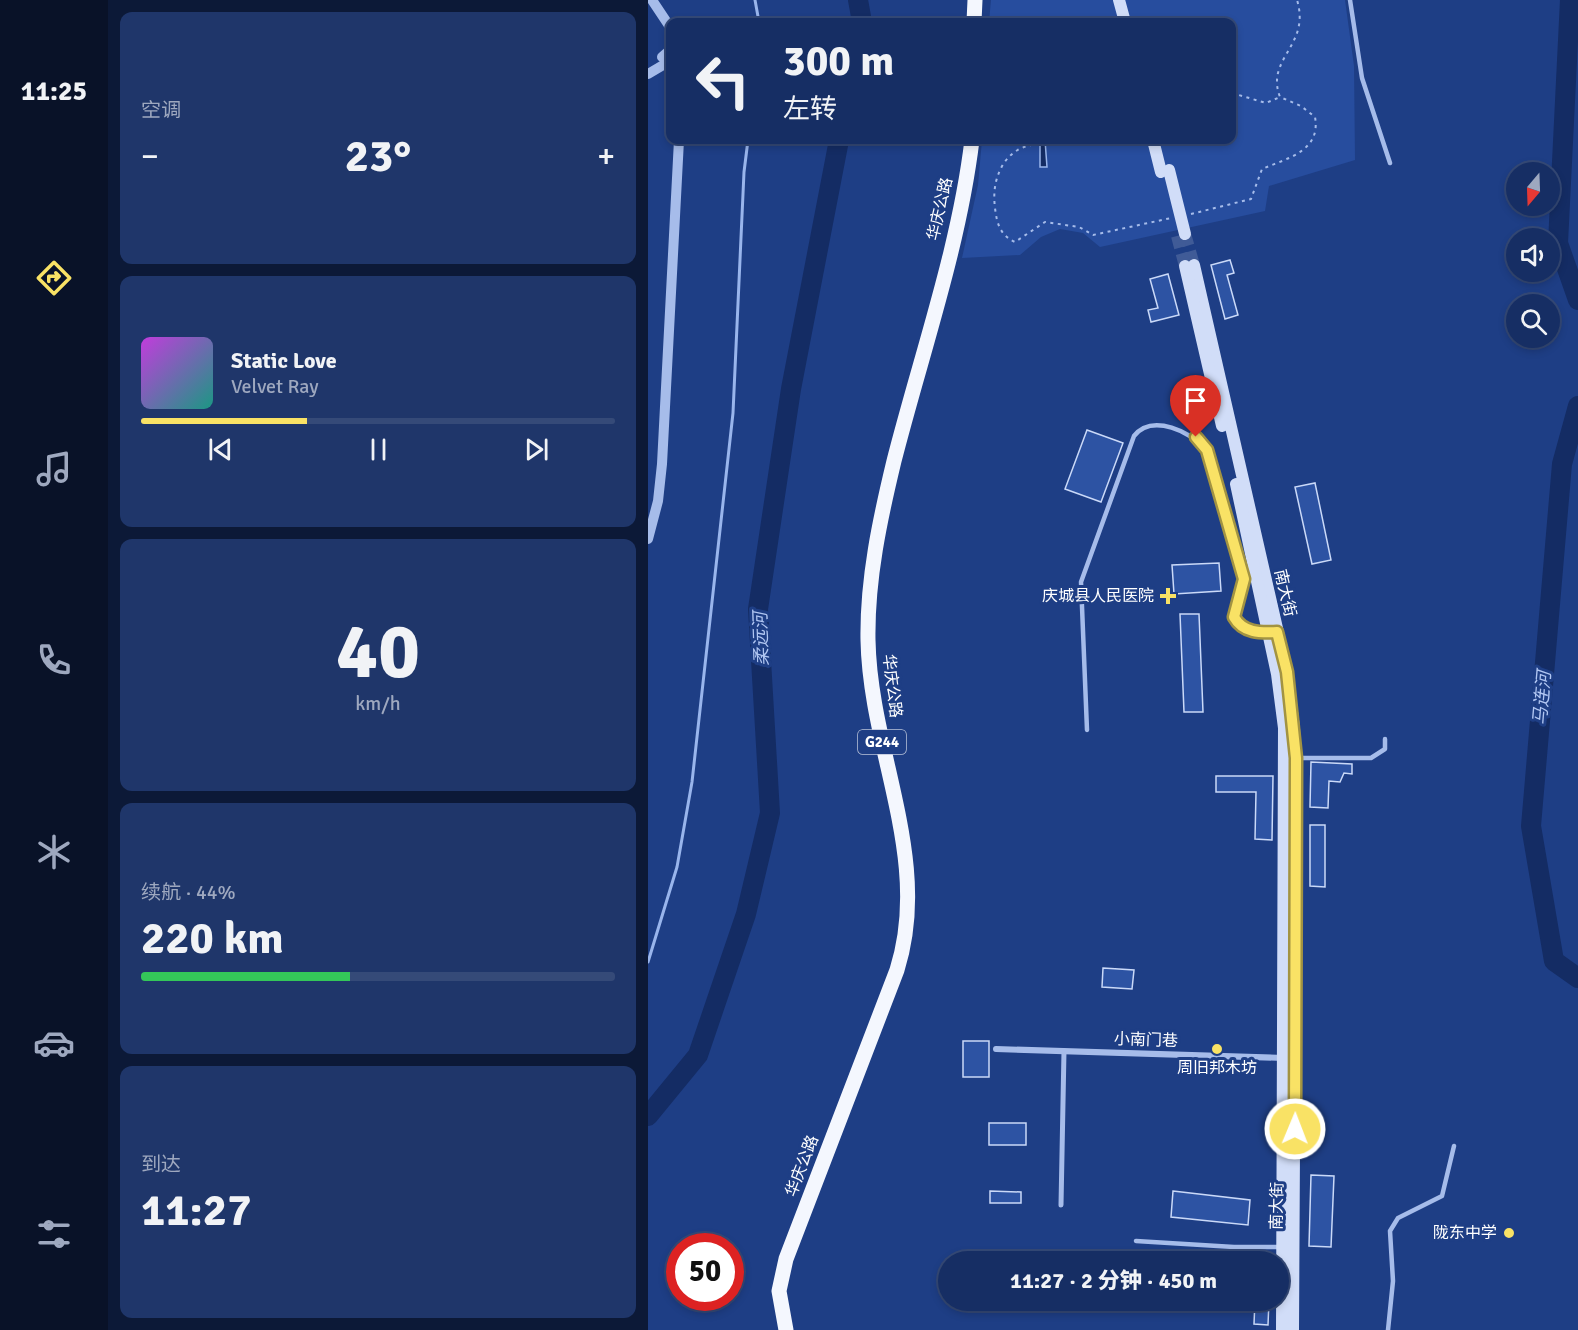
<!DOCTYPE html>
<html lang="zh">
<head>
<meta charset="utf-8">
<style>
  :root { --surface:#162e64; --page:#1f366a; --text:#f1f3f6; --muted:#9ea8bf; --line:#354a78; --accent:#f9e265 }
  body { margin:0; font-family:Signika,"Noto Sans SC",sans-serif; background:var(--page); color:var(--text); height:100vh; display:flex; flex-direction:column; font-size:22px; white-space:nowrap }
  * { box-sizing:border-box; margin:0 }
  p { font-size:20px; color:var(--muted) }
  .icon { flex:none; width:33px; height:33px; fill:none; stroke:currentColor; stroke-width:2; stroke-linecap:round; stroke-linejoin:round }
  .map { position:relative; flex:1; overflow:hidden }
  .panel { display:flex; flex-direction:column; gap:12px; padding:12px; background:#0c1937; width:540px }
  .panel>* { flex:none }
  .banner { position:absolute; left:18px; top:18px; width:570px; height:126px; border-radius:12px; box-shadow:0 3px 9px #0003,0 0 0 2px var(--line); background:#162e64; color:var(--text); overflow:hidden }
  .needle { width:39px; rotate:199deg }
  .buttons { position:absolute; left:858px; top:162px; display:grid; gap:12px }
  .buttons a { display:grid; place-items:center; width:54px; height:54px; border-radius:50%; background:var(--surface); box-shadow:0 3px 9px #0003,0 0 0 2px var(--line); font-size:30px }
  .speed { position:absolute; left:18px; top:1233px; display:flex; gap:12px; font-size:30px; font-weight:700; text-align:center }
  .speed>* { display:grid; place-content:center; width:78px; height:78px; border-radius:50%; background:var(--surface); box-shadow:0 3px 9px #0003,0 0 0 2px var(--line); line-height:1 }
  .speed .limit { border:9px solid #d22; background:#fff; color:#111 }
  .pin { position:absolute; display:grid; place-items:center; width:51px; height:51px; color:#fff; margin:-62px -26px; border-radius:50% 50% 50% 0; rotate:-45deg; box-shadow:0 0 6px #0007 }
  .pin .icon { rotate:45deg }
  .me { position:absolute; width:66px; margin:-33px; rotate:1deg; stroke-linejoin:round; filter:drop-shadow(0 0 4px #0008) }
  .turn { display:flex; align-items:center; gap:21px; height:126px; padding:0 18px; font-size:27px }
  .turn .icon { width:78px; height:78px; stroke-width:2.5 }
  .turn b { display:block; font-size:42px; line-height:51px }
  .big { font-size:45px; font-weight:800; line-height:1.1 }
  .panel .tile { flex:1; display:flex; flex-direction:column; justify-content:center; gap:9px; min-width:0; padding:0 21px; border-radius:12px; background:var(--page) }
  .panel .dial { align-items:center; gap:0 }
  .dial b { font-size:78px; line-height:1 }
  .song { display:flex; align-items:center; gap:18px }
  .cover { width:72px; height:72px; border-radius:9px; background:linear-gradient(135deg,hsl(290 70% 55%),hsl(170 70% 35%)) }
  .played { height:6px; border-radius:3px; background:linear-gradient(90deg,var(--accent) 35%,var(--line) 35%) }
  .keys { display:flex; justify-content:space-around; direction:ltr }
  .heat { display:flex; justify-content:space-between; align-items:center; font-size:33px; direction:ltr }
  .charge { height:9px; border-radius:4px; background:linear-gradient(90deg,#34c759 44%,var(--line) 0) }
  .trip { position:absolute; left:290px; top:1251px; width:351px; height:60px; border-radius:30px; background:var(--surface); box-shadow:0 3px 9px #0003,0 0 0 2px var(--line); font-weight:800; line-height:60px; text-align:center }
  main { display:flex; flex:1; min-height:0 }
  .tab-bar { display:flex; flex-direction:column; width:108px; justify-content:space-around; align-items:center; background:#091228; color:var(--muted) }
  .tab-bar .icon { width:42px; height:42px }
  .tab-bar .current { color:var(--accent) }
  .tab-bar b { font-size:27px; color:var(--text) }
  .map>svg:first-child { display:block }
  .green { fill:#274d9e }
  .water { fill:#142c64; stroke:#99b5ec; stroke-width:1.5 }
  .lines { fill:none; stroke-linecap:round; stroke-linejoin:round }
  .stream { stroke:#99b5ec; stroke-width:3 }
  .river { stroke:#142c64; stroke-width:20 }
  .building { fill:#2d53a3; stroke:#cad9f8; stroke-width:1.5 }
  .secondary-tunnel { stroke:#405b97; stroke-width:12; stroke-dasharray:12 6; stroke-linecap:butt }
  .path { stroke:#a6bcea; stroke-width:2; stroke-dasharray:3 4.5; stroke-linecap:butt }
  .service { stroke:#a6bcea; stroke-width:4.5 }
  .pedestrian { stroke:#a6bcea; stroke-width:5 }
  .minor { stroke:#a6bcea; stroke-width:6 }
  .tertiary { stroke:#a6bcea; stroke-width:10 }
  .secondary { stroke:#d1ddf8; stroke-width:12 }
  .trunk { stroke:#f4f7fe; stroke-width:15 }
  .secondary-bridge { stroke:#d1ddf8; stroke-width:12 }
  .route-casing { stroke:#a29342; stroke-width:15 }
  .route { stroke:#f9e265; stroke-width:10 }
  .poi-dot { fill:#f9e265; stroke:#1e3e85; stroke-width:2 }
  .labels { text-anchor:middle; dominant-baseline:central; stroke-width:6; stroke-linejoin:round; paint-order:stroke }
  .shield { fill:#1e3e85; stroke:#bcc5da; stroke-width:1.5 }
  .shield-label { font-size:15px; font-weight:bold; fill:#fff }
  .street-label { font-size:16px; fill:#fff; stroke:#1e3e85 }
  .poi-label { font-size:16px; fill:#fff; stroke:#1e3e85; text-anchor:end }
  .water-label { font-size:18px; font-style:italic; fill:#b1c6f2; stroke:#1e3e85 }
</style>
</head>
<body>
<main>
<nav class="tab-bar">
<b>11:25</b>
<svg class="icon current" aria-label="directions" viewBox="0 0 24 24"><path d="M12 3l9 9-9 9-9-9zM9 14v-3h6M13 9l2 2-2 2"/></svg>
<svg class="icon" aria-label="music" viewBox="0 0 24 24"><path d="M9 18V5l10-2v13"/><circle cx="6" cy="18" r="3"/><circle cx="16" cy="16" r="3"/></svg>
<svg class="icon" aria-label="phone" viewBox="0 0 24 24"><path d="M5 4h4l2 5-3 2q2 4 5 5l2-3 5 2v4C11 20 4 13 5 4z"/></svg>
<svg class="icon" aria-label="climate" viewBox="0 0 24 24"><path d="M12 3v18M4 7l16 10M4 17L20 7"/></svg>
<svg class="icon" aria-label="car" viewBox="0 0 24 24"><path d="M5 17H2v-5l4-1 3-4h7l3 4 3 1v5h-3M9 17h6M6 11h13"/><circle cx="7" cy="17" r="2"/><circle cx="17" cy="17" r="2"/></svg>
<svg class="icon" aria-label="filters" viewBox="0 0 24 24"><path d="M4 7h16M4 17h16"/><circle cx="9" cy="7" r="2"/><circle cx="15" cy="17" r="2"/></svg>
</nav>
<section class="panel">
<div class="tile"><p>空调</p>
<div class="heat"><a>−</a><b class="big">23°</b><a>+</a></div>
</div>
<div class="tile">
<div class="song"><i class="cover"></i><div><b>Static Love</b><p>Velvet Ray</p></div></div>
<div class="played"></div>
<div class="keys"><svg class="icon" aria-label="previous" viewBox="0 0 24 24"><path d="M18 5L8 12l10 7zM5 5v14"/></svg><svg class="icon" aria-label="pause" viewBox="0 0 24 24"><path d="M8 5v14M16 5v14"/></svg><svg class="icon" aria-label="next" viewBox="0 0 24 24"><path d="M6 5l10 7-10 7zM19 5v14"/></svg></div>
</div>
<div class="tile dial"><b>40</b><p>km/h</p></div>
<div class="tile"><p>续航 · 44%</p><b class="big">220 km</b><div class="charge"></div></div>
<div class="tile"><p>到达</p><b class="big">11:27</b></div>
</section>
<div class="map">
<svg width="930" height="1330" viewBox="0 0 930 1330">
  <rect width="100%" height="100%" fill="#1e3e85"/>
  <polygon class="green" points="343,0 697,0 706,66 707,160 621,186 617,211 452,247 435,233 412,229 393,237 372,255 314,258 330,185 334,140 584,140 584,22 341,22"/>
  <polygon class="water" points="392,140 397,140 399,167 392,167"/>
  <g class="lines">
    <g class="stream">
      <polyline points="107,0 111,22"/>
      <polyline points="0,962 29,867 44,782 85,413 96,172 100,140"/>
    </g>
    <g class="river">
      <polyline points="210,0 214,22"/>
      <polyline points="922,0 910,243 930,300"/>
      <polyline points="930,406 914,464 883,826 906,961 930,978"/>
      <polyline points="0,1116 50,1055 98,914 122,813 110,609 143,389 191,140"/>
    </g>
  </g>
  <g class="building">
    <polygon points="582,260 586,273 579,275 590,315 577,319 563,265"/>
    <polygon points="520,274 531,315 503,322 500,310 510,308 502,279"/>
    <polygon points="439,430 475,443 453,502 417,489"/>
    <polygon points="667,483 683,560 664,564 647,487"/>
    <polygon points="571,563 573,591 526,594 524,565"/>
    <polygon points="532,614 551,614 555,712 536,712"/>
    <polygon points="663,762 704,764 704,774 696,773 692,782 681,781 680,808 662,807"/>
    <polygon points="568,776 625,776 624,840 607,839 608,792 568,792"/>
    <polygon points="662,825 677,825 677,887 662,886"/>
    <polygon points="455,968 486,970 484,989 454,987"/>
    <rect x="315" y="1041" width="26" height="36"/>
    <rect x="341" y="1123" width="37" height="22"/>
    <polygon points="663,1175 686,1176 683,1247 661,1246"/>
    <polygon points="342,1191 373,1192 373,1203 342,1203"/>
    <polygon points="525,1191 602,1200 600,1225 523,1217"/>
    <polygon points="607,1300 621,1300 620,1325 606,1324"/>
  </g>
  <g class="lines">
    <g class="secondary-tunnel">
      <polyline points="537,234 546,265"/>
      <polyline points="529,236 537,266"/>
    </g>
    <g class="path">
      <polyline points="584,93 618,103 632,97"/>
      <polyline points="373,140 375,146"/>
      <path d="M 437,140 C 408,148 376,134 356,163 C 347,177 345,192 347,208 C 349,224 352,235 367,242 L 397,222 L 431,227 L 445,235 L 523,218"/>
      <path d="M 543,214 L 603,199 L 614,169 C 640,158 673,151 667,117 L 653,106 L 632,97 C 617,58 663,46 649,0"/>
    </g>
    <g class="service">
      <polyline points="702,0 714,78 742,163"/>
      <path d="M 439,730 L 433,582 L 486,436 C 504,413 544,432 559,450 L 596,579 L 586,617 C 592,629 604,632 617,632"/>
      <polyline points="648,758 723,758 737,749 737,739"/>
      <polyline points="488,1241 586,1247 634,1247"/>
      <polyline points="740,1330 745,1281 742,1231 750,1218 794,1196 806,1146"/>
    </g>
    <polyline class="pedestrian" points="413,1205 416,1051"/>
    <polyline class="minor" points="348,1049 636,1058"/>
    <g class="tertiary">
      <polyline points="4,0 22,27"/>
      <polyline points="14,57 22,50"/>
      <polyline points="0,74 22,61"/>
      <polyline points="0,539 10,501 14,464 31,140"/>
    </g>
    <g class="secondary">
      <polyline points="471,0 477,22"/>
      <polyline points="505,140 513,172"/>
      <polyline points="546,265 639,672 646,728 648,791 645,1330"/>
      <polyline points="537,266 574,426"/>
      <polyline points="588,484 629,674 636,728 634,1330"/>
    </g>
    <g class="trunk">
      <polyline points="326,22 327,0"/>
      <path d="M 138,1330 L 131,1291 L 138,1259 L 249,970 C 284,859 222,752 220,640 C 219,579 232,519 246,461 C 273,355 311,248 324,140"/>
    </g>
    <polyline class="secondary-bridge" points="521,170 537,234"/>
  </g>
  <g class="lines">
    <defs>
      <path id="route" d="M 548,437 L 559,450 L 596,579 L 586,617 C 595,633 612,633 629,632 L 639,672 L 648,758 L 647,1129"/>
    </defs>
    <use href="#route" class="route-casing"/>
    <use href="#route" class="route"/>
  </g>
  <g class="poi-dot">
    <path d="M517 587h6v6h6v6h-6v6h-6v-6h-6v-6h6z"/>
    <circle cx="569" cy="1049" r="6"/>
    <circle cx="861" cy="1233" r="6"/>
  </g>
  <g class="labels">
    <rect class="shield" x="210" y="730" width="48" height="24" rx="4.5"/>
    <g class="shield-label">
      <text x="234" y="742">G244</text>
    </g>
    <g class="street-label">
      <text transform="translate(292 209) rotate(-77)">华庆公路</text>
      <text transform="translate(637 593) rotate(77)">南大街</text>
      <text transform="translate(244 686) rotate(83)">华庆公路</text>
      <text transform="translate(498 1040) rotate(2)">小南门巷</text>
      <text transform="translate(154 1166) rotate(-69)">华庆公路</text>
      <text transform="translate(629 1206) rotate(-89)">南大街</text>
    </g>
    <g class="poi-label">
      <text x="506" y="596">庆城县人民医院</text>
      <text x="569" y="1068" text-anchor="middle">周旧邦木坊</text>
      <text x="849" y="1233">陇东中学</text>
    </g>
    <g class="water-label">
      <text transform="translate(113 639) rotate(-92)">柔远河</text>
      <text transform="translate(894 698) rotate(-85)">马连河</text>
    </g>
  </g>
</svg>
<div class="buttons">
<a><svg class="needle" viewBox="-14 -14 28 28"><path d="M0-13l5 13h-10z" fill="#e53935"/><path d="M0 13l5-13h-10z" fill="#9ea8bf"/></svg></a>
<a><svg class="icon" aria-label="sound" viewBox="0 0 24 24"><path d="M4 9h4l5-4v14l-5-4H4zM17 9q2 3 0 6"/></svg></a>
<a><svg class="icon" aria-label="search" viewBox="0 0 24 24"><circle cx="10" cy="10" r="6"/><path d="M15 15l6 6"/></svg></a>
</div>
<div class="speed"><div class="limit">50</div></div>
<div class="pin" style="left:548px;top:437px;background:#d93025"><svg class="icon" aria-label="arrive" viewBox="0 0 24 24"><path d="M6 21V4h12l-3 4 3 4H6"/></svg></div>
<svg class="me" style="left:647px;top:1129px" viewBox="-20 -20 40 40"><circle r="17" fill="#f9e265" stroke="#fff" stroke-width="3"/><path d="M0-11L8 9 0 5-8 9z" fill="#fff"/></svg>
<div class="trip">11:27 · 2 分钟 · 450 m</div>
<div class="banner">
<div class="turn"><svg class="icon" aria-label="left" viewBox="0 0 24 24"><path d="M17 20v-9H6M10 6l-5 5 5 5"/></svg><div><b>300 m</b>左转</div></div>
</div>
</div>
</main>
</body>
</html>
